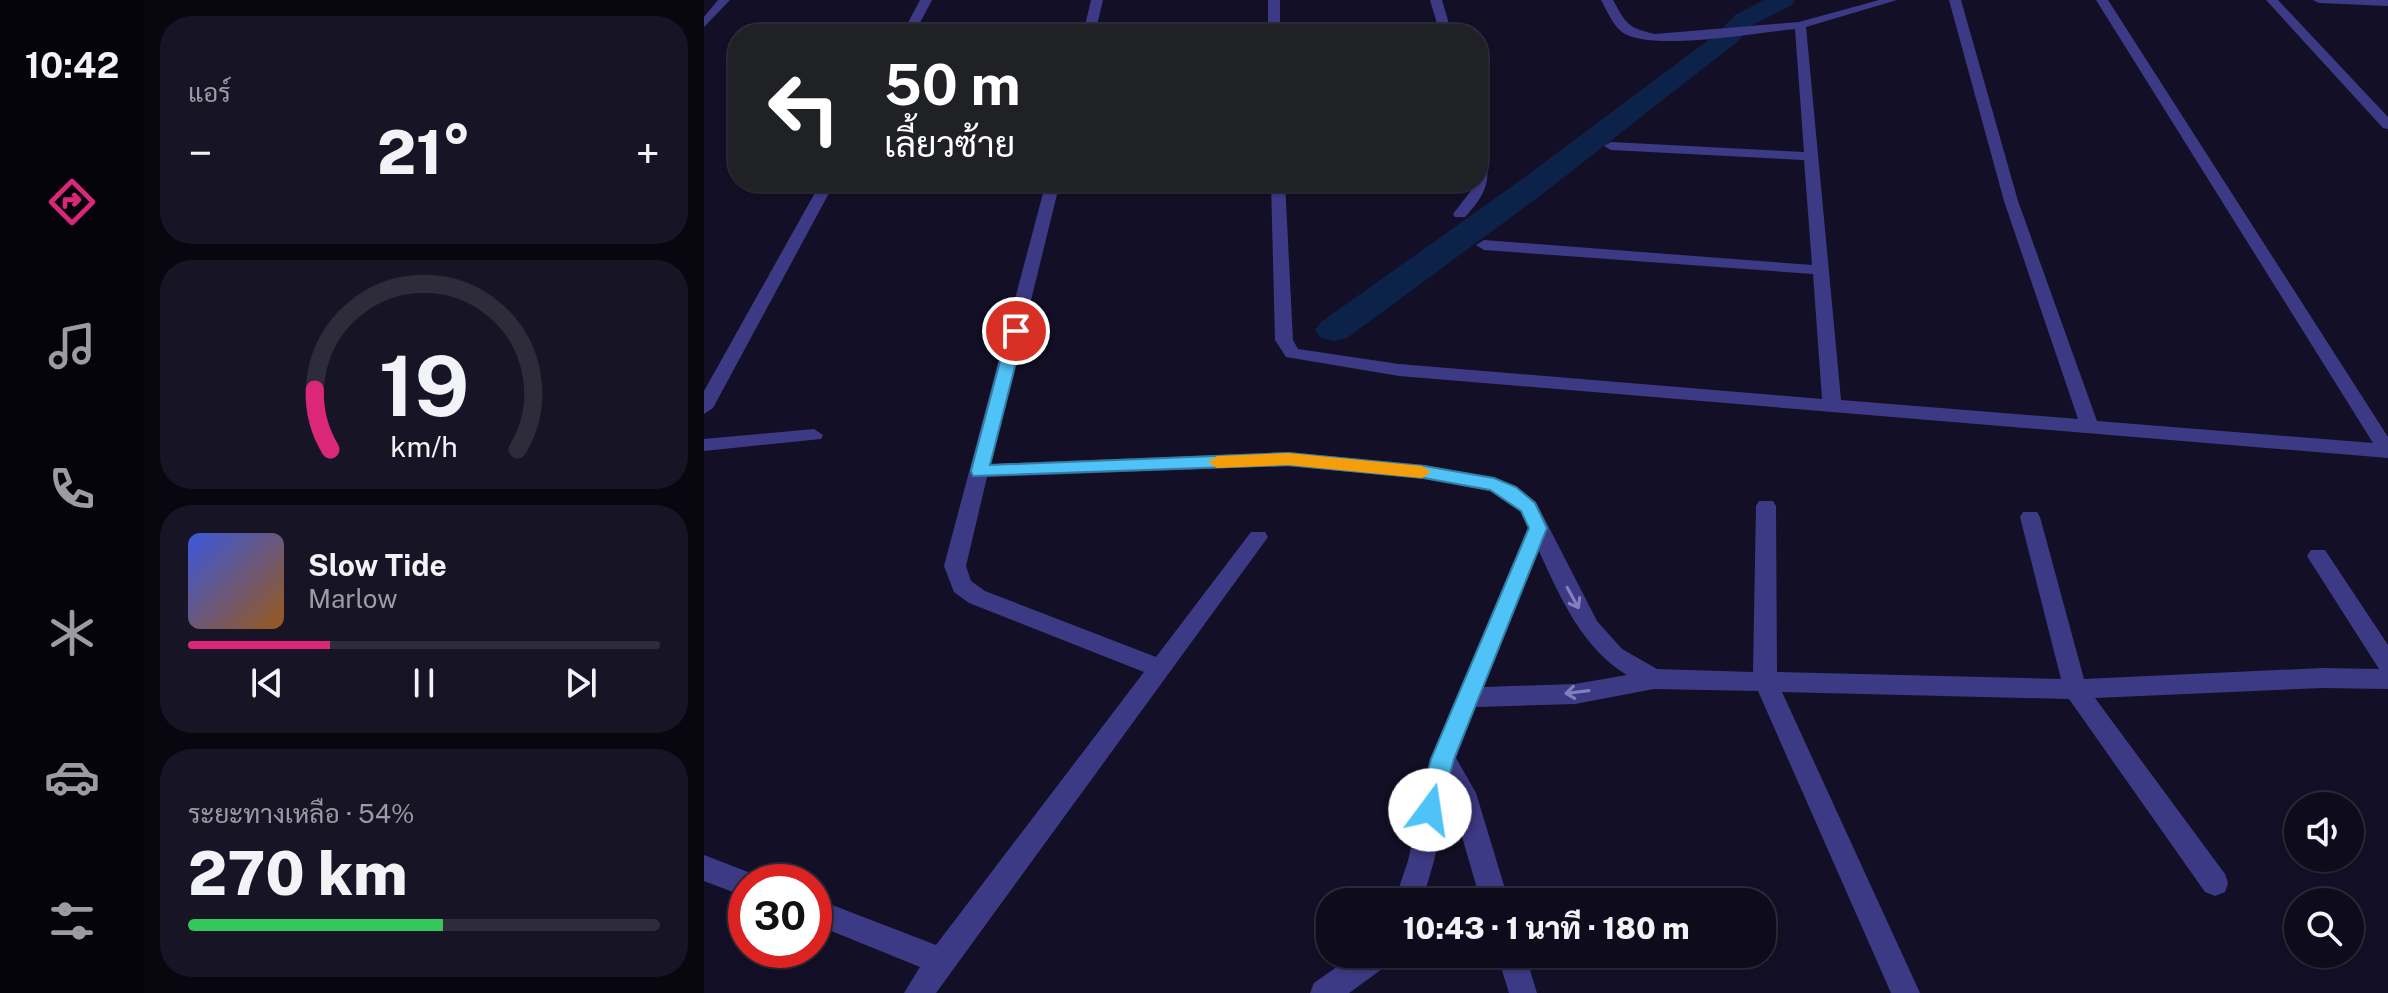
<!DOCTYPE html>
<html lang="th">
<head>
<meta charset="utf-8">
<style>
  :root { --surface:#0e0b1c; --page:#171425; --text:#f1f3f6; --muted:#9b9ba3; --line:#2e2b3b; --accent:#db2777 }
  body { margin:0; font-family:"Public Sans",Sarabun,sans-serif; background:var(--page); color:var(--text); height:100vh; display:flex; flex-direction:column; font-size:30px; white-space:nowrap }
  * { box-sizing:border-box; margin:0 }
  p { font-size:26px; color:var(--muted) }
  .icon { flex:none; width:44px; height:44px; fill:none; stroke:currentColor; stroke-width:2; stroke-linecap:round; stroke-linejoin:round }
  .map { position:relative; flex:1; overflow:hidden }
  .side { display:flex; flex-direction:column; gap:16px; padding:16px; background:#08060f; width:560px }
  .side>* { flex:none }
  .hud { position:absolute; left:24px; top:24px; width:760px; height:168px; border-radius:32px; box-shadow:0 2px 6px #0004,0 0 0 2px var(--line); background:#202124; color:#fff; overflow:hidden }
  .fabs { position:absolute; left:1580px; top:792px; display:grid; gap:16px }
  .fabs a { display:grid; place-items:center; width:80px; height:80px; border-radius:50%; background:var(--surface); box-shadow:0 2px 6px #0004,0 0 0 2px var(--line); font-size:40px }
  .speed { position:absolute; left:24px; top:864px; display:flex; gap:16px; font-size:40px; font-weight:700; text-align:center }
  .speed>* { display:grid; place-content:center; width:104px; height:104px; border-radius:50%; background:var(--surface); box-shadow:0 2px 6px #0004,0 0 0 2px var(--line); line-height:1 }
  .speed .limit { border:12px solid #d22; background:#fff; color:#111 }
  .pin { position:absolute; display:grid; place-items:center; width:68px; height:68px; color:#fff; margin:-34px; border:4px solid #fff; border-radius:50%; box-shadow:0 2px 8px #0007 }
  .me { position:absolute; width:88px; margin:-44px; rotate:14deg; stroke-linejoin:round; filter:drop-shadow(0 0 6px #0008) }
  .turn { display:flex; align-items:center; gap:28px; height:168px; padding:0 24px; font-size:36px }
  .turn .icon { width:104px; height:104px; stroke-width:2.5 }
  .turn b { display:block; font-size:56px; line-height:68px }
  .big { font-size:60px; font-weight:800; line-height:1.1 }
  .side .tile { flex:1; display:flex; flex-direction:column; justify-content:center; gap:12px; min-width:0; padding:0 28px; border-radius:32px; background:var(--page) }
  .side .dial { align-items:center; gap:0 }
  .dial svg { height:208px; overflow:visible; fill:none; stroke:var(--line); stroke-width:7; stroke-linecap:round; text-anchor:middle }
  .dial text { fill:var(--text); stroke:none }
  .song { display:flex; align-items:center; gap:24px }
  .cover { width:96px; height:96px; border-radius:12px; background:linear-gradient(135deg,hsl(230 70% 55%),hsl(30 70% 35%)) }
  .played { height:8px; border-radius:4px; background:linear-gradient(90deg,var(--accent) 30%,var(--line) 30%) }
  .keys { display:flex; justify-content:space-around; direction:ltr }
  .heat { display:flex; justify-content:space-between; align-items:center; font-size:44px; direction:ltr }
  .charge { height:12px; border-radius:6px; background:linear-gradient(90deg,#34c759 54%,var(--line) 0) }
  .trip { position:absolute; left:612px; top:888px; width:460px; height:80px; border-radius:32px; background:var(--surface); box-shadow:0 2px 6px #0004,0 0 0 2px var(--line); font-weight:800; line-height:80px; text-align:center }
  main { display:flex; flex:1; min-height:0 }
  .dock { display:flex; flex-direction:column; width:144px; justify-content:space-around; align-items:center; background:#06040b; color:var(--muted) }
  .dock .icon { width:56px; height:56px }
  .dock .active { color:var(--accent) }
  .dock b { font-size:36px; color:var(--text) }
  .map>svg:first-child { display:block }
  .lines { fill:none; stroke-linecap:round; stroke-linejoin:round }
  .canal { fill:#0c2248; fill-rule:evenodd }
  .street { fill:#3d3a85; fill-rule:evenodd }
  .oneway { stroke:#837fbc }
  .route { fill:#4fc3f7; stroke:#337fa1; stroke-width:2 }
  .slow { fill:#f59e0b }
</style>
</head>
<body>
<main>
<nav class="dock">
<b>10:42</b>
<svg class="icon active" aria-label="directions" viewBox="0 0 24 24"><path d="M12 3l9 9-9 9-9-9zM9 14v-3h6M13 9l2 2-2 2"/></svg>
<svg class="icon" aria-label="music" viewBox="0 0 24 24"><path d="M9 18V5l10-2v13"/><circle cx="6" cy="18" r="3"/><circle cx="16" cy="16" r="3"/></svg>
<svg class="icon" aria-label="phone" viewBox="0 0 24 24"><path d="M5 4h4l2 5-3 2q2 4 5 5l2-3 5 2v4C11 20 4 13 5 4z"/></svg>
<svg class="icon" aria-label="climate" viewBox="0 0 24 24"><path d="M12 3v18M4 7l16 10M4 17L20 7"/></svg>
<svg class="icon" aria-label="car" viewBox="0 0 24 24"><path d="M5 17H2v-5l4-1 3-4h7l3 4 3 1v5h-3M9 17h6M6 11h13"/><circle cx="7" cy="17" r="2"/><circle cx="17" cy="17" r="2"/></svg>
<svg class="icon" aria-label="filters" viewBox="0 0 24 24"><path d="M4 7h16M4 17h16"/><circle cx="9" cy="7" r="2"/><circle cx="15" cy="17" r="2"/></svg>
</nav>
<section class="side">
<div class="tile"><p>แอร์</p>
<div class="heat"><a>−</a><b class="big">21°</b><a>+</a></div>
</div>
<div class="tile dial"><svg viewBox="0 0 100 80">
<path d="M14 69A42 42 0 1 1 86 69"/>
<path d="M14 69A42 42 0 0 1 8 46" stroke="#db2777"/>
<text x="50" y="56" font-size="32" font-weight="700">19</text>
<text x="50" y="72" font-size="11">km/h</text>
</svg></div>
<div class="tile">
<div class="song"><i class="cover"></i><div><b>Slow Tide</b><p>Marlow</p></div></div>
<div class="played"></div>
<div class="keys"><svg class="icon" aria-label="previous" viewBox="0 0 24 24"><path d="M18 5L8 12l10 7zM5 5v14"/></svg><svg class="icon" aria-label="pause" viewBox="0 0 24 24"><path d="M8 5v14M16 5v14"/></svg><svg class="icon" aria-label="next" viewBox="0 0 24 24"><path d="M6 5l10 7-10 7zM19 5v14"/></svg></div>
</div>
<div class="tile"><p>ระยะทางเหลือ · 54%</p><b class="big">270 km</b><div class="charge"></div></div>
</section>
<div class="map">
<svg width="1684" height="993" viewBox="0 0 1684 993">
  <rect width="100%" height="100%" fill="#130f26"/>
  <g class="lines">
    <polygon class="canal" points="1060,0 1091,0 1088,5 1049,25 1033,42 836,196 643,338 630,341 617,338 611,330 617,322 814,182 1015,32 1031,15"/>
    <g class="street">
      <polygon points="14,0 26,0 0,27 0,17"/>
      <polygon points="216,0 228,0 210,34 198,34"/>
      <polygon points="387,0 399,0 391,34 379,34"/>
      <rect x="564" y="0" width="12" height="34"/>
      <polygon points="726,0 738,0 748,34 736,34"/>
      <path d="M 897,0 L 909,0 C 922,24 924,28 951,34 L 1095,22 L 1175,0 L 1193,0 L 1102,27 L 1137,400 L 1374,419 L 1300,201 L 1245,0 L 1257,0 L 1314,201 L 1393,421 L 1669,443 L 1392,0 L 1404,0 L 1684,437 L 1684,458 L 695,376 L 582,357 L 571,340 L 567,182 L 581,182 L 589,340 L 594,349 L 695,364 L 1118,399 L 1109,274 L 780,250 L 772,245 L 780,240 L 1108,265 L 1100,160 L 907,150 L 900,146 L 907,142 L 1100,152 L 1091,29 C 1050,33 957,50 923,35 C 910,29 904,12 897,0 Z"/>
      <polygon points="1562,0 1574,0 1684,117 1684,129 1679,128"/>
      <polygon points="1609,0 1684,0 1684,6 1615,3"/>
      <path d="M 774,151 L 781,155 C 788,183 780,196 761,217 L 751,217 L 749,214 L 766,192 L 770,182 L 774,182 Z"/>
      <polygon points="117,182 131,182 9,408 0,414 0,391"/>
      <path d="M 342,182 L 356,182 L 287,464 L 584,452 L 720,465 L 790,478 L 812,486 L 832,502 L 893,621 L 918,649 L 953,669 L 1049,672 L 1052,506 L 1055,501 L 1069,501 L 1072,506 L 1073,672 L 1357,679 L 1316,517 L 1319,512 L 1333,512 L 1336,517 L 1380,679 L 1619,668 L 1675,669 L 1603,556 L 1607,550 L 1621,550 L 1684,645 L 1684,689 L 1619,688 L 1391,698 L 1521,874 L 1524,883 L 1521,892 L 1511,896 L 1501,892 L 1365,699 L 1078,692 L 1216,993 L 1187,993 L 1054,691 L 950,689 L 871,704 L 772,707 L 752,758 L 772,793 L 805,902 L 777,902 L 745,792 L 730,861 L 718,902 L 690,902 L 704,861 L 727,759 L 824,527 L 817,511 L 798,496 L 786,491 L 720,479 L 584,466 L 283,477 L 262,566 L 267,581 L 281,591 L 452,657 L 547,532 L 561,532 L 564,537 L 232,993 L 200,993 L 216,967 L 110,924 L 110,898 L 232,945 L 440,672 L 265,603 L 250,592 L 240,566 ZM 835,551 C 856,597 878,648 923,675 L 871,684 L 780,687 Z"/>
      <polygon points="110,429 119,435 117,439 0,451 0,439"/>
      <polygon points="0,855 52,875 55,882 42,882 42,897 0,881"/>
      <polygon points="651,954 689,954 685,964 645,993 606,993 610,983"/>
      <polygon points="793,954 821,954 833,993 805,993"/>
    </g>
  </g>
  <defs><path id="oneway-shaft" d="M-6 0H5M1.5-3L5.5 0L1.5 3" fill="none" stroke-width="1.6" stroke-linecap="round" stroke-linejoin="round" transform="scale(2)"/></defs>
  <g class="oneway">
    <use href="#oneway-shaft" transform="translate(869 598) rotate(61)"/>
    <use href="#oneway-shaft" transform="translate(873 692) rotate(173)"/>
  </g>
  <polygon class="route" points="312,327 320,331 286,465 584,453 720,466 790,478 812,487 831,503 843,528 750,759 734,818 726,821 717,818 714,810 727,759 825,528 817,511 786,490 720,478 584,465 269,476 267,471 304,331"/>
  <polygon class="slow" points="584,453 718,466 727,472 718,478 584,465 513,468 504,462 513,456"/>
</svg>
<div class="fabs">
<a><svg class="icon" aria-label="sound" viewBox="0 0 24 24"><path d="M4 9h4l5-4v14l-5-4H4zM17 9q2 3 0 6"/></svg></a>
<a><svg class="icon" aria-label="search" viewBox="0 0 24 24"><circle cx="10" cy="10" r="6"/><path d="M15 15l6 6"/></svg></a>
</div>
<div class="speed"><div class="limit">30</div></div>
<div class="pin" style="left:312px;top:331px;background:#d93025"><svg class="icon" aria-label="arrive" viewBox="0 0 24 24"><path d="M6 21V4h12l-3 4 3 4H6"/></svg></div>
<svg class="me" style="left:726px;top:810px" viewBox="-20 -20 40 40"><circle r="19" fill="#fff"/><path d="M0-13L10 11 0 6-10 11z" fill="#4fc3f7"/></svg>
<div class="trip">10:43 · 1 นาที · 180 m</div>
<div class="hud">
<div class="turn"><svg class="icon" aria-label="left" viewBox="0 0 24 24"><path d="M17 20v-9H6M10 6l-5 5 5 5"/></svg><div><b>50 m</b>เลี้ยวซ้าย</div></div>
</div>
</div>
</main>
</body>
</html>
